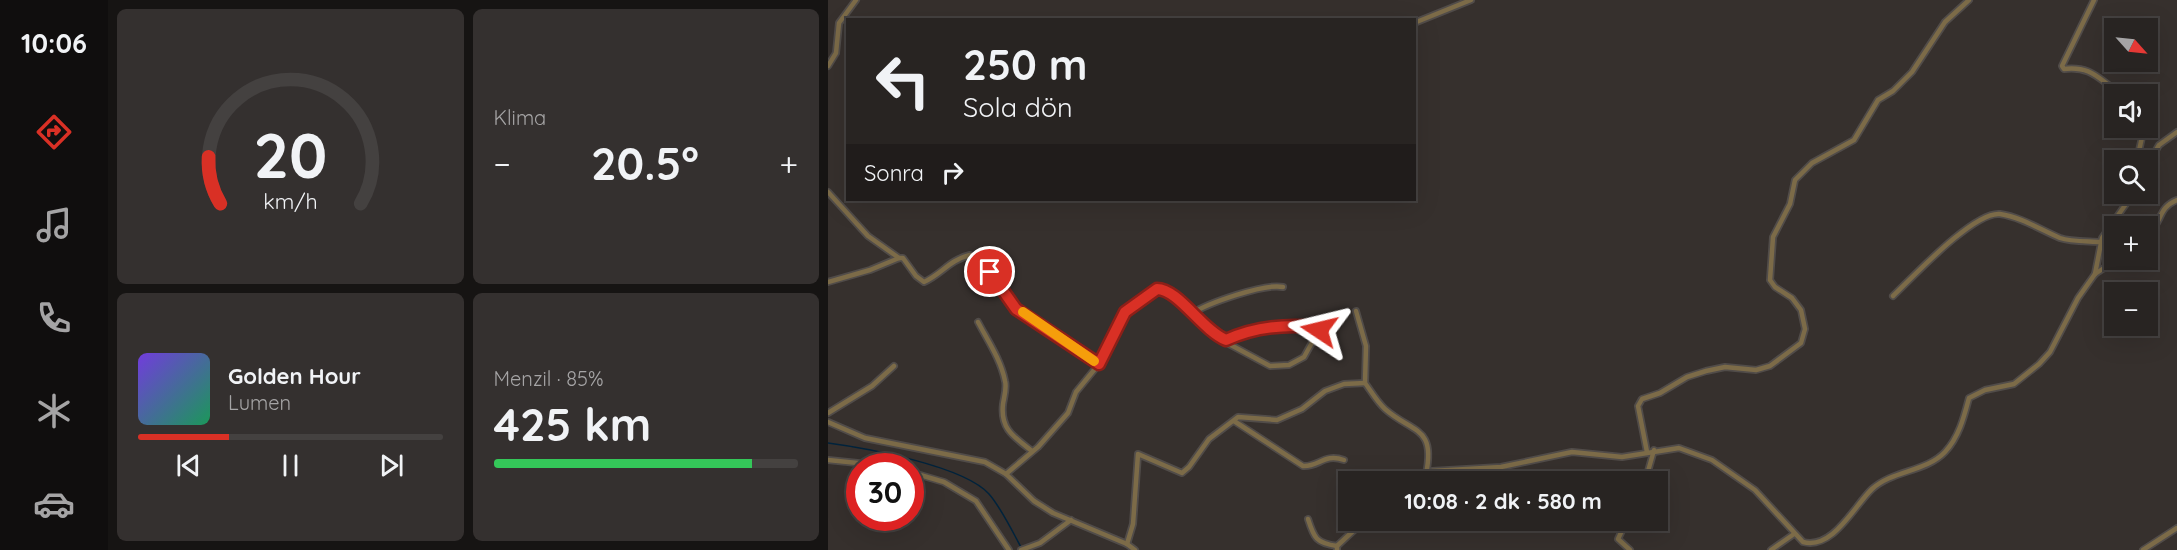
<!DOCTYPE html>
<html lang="tr">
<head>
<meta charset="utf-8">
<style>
  :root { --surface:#282422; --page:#34302f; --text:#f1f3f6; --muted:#a5a4a5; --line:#444140; --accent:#d93025 }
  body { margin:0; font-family:Quicksand,sans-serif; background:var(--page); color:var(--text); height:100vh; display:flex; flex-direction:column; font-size:22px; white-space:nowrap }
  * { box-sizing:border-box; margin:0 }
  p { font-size:20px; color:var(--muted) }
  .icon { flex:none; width:33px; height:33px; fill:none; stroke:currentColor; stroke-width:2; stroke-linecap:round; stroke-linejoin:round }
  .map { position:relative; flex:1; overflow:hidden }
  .drawer { display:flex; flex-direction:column; gap:9px; padding:9px; background:#161413; width:720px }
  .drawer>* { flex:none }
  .top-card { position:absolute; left:18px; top:18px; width:570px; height:183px; border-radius:0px; box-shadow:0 6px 24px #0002,0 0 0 2px var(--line); background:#282422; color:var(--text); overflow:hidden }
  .needle { width:39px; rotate:117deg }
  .buttons { position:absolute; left:1276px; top:18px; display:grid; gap:12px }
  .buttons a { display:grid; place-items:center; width:54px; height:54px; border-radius:0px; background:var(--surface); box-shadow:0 6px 24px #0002,0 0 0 2px var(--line); font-size:30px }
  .speed { position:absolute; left:18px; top:453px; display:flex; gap:12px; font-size:30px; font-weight:700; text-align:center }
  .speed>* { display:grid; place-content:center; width:78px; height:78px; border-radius:50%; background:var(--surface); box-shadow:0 6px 24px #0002,0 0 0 2px var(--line); line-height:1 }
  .speed .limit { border:9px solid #d22; background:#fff; color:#111 }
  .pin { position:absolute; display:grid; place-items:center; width:51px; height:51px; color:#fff; margin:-26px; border:3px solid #fff; border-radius:50%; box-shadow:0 2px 6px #0007 }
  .me { position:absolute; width:66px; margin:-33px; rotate:280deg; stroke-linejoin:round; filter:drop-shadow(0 0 4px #0008) }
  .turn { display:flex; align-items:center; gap:21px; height:126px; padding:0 18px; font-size:27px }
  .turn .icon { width:78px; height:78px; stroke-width:2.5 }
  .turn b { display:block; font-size:42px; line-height:51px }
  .then { display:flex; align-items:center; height:57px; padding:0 18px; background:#0003; gap:12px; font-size:22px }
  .big { font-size:45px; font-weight:700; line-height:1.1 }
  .drawer .widget { flex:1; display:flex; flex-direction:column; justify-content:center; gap:9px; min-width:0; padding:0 21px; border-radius:9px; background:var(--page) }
  .drawer .dial { align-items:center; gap:0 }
  .dial svg { height:156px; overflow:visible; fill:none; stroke:var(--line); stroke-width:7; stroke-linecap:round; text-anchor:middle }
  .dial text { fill:var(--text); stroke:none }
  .song { display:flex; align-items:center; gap:18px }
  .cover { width:72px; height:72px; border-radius:9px; background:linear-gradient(135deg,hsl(260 70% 55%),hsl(150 70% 35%)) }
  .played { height:6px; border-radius:3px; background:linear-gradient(90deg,var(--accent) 30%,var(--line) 30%) }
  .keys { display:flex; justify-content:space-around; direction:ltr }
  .heat { display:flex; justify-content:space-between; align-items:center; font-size:33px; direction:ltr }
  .charge { height:9px; border-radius:4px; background:linear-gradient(90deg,#34c759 85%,var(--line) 0) }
  .drawer .tiles { flex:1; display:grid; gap:9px; grid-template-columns:repeat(2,1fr) }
  .trip { position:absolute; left:510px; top:471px; width:330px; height:60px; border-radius:0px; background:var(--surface); box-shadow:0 6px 24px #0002,0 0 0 2px var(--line); font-weight:700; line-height:60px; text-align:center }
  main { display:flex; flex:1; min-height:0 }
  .tabs { display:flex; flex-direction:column; width:108px; justify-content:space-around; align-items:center; background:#100e0e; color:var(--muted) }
  .tabs .icon { width:42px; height:42px }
  .tabs .active { color:var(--accent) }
  .tabs b { font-size:27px; color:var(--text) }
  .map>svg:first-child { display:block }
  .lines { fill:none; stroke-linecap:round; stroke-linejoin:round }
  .stream { stroke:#00233c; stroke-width:1.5 }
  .minor-casing { stroke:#514c49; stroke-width:8 }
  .minor { stroke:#7c6b48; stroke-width:4.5 }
  .route-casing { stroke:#8d1f18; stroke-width:15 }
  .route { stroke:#d93025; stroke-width:10 }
  .slow { stroke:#f59e0b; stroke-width:10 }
</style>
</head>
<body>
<main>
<nav class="tabs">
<b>10:06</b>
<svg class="icon active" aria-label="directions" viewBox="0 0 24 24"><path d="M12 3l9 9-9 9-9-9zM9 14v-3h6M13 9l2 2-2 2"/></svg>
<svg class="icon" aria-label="music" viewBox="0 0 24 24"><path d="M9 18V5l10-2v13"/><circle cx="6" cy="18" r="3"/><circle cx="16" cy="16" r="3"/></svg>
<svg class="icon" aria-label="phone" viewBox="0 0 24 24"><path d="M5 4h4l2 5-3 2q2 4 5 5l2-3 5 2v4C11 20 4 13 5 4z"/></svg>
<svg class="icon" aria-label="climate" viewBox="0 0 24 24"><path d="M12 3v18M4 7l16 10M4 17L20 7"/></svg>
<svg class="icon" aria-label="car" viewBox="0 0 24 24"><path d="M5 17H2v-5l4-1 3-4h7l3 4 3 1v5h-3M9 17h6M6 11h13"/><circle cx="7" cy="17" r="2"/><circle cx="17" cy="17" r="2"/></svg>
</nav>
<section class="drawer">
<div class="tiles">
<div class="widget dial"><svg viewBox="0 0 100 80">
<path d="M14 69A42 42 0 1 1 86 69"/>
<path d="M14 69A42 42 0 0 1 8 45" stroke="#d93025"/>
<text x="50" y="56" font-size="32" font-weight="700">20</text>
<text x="50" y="72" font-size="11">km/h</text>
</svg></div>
<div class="widget"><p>Klima</p>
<div class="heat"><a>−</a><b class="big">20.5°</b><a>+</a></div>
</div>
<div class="widget">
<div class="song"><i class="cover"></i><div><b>Golden Hour</b><p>Lumen</p></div></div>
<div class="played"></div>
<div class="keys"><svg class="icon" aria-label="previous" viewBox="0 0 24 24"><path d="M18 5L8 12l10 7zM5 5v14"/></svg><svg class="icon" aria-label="pause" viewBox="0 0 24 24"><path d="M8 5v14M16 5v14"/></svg><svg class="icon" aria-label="next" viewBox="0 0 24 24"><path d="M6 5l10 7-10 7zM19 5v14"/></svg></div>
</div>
<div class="widget"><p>Menzil · 85%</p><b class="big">425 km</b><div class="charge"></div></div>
</div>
</section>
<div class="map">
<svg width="1349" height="550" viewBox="0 0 1349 550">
  <rect width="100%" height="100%" fill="#36302d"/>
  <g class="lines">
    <path class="stream" d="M 0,443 C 38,448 136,466 161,494 C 174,509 184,531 194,549"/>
    <defs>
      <g id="minor">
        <path d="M 1266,0 L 1234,66 L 1236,69 C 1266,66 1270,80 1294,94"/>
        <polyline points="586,23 643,0"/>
        <polyline points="0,66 8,53 11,23 28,0"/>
        <polyline points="1309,160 1316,128"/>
        <polyline points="1320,164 1331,145 1349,132"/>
        <polyline points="0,192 40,236 71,258"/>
        <path d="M 1320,233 C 1335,223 1329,208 1349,200"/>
        <polyline points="1267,274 1274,238 1305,194"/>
        <path d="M 0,282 L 42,270 L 71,258 L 75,258 L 88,276 L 96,282 C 114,274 121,260 142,255 L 156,265 L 188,309 L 271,364"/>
        <path d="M 1065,296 C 1085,277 1146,211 1172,214 C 1193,217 1213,230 1232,238 C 1243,242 1261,241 1273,242"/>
        <path d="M 528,311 L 538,346 L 537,383 C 543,391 549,402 557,409 C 584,433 608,426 598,474"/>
        <path d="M 363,314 C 380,303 437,283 455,287"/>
        <path d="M 150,322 C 160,341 173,360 177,381 C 179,388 176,397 175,404 C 172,429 186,437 204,451"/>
        <polyline points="0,413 44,386 66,366"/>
        <path d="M 406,421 L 475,466 C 491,467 496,453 516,460"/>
        <polyline points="0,422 37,438 157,462 178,474 206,501 225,513 299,544 307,550"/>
        <polyline points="819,452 810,406 814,399 832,393 859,377 878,371 897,367 928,370 942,366 973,343 977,329 973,310 964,298 947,287 942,280 945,237 962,204 967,180 984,163 1026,140 1050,100 1065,91 1084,72 1117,22 1141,0"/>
        <polyline points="0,460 59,466"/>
        <polyline points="82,472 116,482 148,501 181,550"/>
        <path d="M 178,474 L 210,447 L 240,413 L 248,392 L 271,364 L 296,312 L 329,289 L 341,291 L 386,336 L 442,366 L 461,365 L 476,357 L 491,330 L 488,327 C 458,324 426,327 398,341"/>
        <path d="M 589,482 L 604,471 L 673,467 L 744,452 L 794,457 L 851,448 L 884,460 L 927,490 L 975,542 C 1005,550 1026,506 1044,489 C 1065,470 1098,472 1117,452 C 1131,437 1136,417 1141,398 L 1157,390 L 1186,384 L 1211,364 L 1222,352 L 1250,298 L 1267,274 L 1288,260"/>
        <polyline points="817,482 826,450"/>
        <path d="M 480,519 C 486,538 488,543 509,546"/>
        <polyline points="799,520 790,539 802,550"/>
        <polyline points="299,544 305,524 310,454 354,473 361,467 381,439 410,417 449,420 474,409 497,391 516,384 537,383"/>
        <polyline points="193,550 212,543 243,520"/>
        <polyline points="509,550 509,546 537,520"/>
        <polyline points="943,550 966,534"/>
        <polyline points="1315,550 1349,528"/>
      </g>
    </defs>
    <use href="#minor" class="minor-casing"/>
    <use href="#minor" class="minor"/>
  </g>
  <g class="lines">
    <defs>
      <path id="route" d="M 162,272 L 188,309 L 271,364 L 297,312 L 329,289 C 350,289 374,330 398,340 C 426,327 458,324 489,327 L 491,330"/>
    </defs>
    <use href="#route" class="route-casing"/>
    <use href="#route" class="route"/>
    <polyline class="slow" points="195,312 266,361"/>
  </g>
</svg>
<div class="buttons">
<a><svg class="needle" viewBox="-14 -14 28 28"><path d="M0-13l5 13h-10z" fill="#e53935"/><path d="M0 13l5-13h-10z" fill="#a5a4a5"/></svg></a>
<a><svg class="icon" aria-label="sound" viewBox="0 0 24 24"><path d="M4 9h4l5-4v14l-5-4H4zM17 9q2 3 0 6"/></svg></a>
<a><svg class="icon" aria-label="search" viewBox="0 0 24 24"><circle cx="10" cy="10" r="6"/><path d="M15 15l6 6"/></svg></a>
<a>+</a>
<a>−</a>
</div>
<div class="speed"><div class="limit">30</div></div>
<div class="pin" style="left:162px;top:272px;background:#d93025"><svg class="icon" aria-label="arrive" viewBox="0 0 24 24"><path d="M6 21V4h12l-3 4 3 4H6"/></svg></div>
<svg class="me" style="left:491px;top:330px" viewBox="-20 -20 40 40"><path d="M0-17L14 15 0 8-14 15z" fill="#d93025" stroke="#fff" stroke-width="4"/></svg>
<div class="trip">10:08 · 2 dk · 580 m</div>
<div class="top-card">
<div class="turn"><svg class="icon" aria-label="left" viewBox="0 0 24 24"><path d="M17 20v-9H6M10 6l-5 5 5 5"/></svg><div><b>250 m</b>Sola dön</div></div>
<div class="then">Sonra<svg class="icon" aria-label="right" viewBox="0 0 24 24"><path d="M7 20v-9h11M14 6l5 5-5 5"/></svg></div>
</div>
</div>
</main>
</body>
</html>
